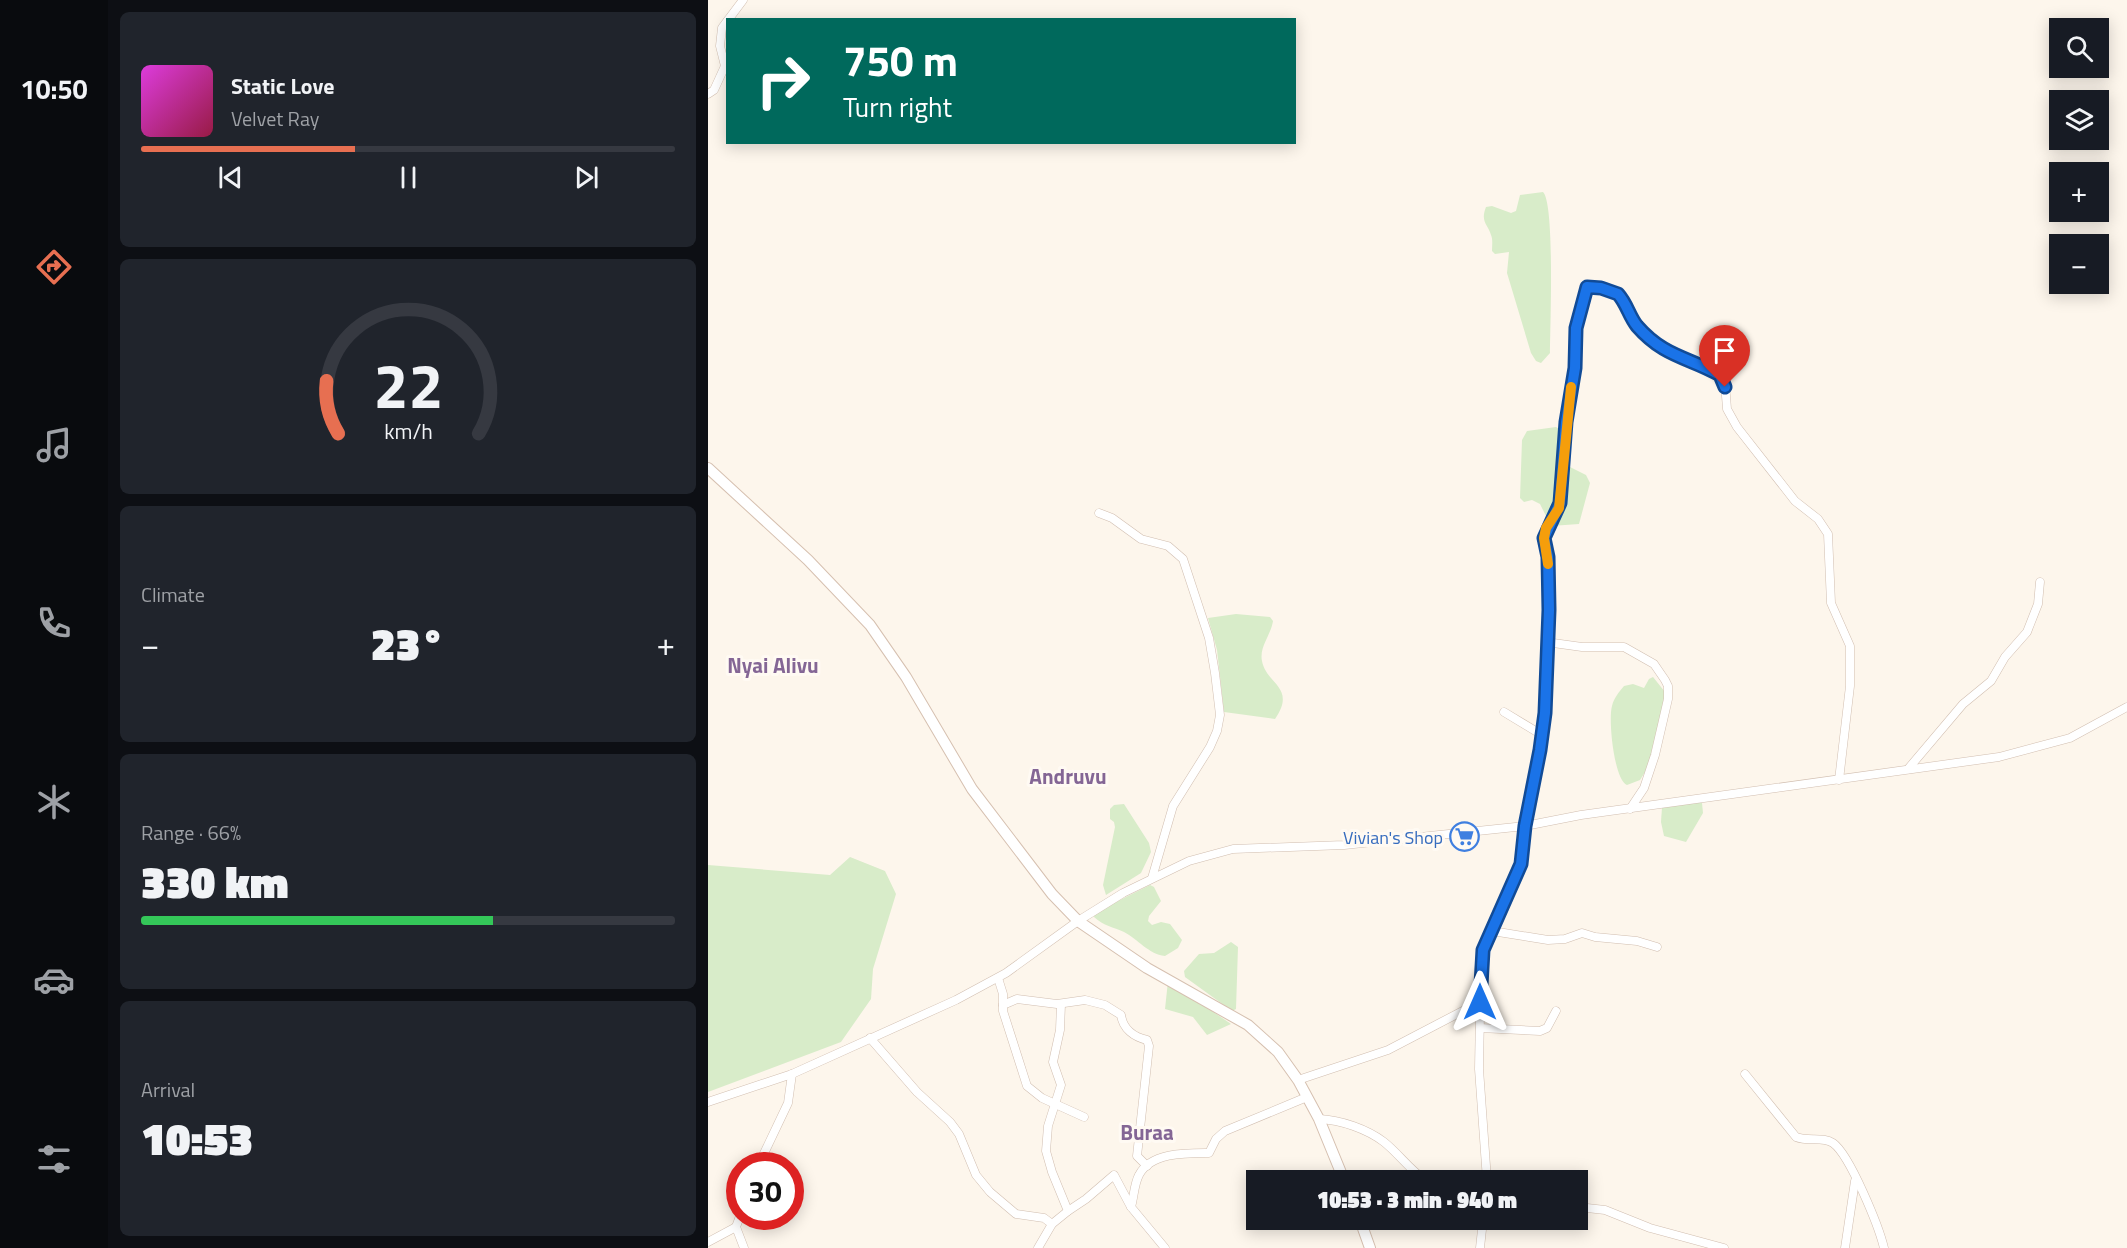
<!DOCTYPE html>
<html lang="en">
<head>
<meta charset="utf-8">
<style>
  :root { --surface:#171b24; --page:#20242c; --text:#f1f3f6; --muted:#9ea1a6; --line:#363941; --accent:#e76f51 }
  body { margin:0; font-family:"Titillium Web",sans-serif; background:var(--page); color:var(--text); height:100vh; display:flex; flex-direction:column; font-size:22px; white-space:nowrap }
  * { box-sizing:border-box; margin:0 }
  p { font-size:20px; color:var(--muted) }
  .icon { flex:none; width:33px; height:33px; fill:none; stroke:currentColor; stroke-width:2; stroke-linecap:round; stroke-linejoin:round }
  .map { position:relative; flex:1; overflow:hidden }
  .details { display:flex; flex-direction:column; gap:12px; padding:12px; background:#0d0f14; width:600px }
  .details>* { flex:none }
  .hud { position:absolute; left:18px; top:18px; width:570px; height:126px; border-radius:0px; box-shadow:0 3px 15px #0003; background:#00695c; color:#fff; overflow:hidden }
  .tools { position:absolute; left:1341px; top:18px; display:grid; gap:12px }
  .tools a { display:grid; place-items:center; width:60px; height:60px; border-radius:0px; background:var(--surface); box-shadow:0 3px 15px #0003; font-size:30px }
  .speed { position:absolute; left:18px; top:1152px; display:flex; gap:12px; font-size:30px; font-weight:700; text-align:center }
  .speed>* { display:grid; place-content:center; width:78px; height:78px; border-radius:50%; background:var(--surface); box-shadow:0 3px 15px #0003; line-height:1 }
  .speed .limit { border:9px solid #d22; background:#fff; color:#111 }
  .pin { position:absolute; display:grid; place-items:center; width:51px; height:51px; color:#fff; margin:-62px -26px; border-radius:50% 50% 50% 0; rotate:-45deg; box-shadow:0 0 6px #0007 }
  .pin .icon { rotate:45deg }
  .me { position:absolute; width:66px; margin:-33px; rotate:0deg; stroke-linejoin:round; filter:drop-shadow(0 0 4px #0008) }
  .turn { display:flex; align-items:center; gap:21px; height:126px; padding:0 18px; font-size:27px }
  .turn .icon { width:78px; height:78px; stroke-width:2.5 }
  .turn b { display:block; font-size:42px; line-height:51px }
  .big { font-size:45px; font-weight:800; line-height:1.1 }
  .details .widget { flex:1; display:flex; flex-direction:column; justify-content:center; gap:9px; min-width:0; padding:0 21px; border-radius:9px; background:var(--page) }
  .details .dial { align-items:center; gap:0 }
  .dial svg { height:156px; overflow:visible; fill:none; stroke:var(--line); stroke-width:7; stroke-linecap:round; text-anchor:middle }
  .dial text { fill:var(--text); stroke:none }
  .song { display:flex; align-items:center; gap:18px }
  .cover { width:72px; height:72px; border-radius:9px; background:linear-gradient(135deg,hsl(300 70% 55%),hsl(340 70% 35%)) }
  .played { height:6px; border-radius:3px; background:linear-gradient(90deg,var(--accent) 40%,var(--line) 40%) }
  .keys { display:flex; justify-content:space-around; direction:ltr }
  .heat { display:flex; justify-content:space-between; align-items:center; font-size:33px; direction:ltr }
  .charge { height:9px; border-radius:4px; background:linear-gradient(90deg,#34c759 66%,var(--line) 0) }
  .trip { position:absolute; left:538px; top:1170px; width:342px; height:60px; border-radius:0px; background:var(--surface); box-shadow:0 3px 15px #0003; font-weight:800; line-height:60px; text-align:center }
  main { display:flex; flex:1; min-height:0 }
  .tabs { display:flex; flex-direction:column; width:108px; justify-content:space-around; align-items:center; background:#090b0e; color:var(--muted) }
  .tabs .icon { width:42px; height:42px }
  .tabs .active { color:var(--accent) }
  .tabs b { font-size:27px; color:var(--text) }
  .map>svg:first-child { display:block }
  .green { fill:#d8ecc9 }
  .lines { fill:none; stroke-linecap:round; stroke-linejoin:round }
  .street-casing { stroke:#d1beb0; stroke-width:9 }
  .secondary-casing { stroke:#d6c0b0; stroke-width:12 }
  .street { stroke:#fff; stroke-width:8 }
  .secondary { stroke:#fff; stroke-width:10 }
  .route-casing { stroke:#114b97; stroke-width:15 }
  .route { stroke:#1a73e8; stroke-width:10 }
  .slow { stroke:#f59e0b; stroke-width:10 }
  .labels { text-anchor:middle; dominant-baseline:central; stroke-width:6; stroke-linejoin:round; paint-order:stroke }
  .shop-label { font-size:18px; fill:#366cbe; stroke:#fffaf3; text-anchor:end }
  .quarter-label { font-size:21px; font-weight:bold; fill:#846695; stroke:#fffaf3 }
</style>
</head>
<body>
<main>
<nav class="tabs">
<b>10:50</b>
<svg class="icon active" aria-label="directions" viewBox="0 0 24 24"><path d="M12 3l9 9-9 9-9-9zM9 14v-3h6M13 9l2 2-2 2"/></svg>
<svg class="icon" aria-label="music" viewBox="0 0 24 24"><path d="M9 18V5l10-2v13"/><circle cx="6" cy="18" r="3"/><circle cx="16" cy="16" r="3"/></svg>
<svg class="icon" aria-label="phone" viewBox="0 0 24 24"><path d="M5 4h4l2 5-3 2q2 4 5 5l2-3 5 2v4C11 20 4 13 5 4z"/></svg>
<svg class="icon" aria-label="climate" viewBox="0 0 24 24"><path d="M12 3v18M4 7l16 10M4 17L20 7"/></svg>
<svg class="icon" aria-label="car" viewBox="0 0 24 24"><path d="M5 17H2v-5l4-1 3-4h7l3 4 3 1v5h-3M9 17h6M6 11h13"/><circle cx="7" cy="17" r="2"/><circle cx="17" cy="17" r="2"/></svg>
<svg class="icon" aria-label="filters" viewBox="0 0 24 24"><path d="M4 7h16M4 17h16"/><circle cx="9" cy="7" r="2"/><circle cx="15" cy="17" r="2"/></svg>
</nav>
<section class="details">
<div class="widget">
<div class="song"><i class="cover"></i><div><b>Static Love</b><p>Velvet Ray</p></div></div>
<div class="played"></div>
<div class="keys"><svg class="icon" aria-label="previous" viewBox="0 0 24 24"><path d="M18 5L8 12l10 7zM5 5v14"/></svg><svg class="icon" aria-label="pause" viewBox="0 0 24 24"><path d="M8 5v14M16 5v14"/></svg><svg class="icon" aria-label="next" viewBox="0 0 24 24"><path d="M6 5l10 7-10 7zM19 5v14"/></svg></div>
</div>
<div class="widget dial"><svg viewBox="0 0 100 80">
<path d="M14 69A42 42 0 1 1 86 69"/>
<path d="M14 69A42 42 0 0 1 8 42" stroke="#e76f51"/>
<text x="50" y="56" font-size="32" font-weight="700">22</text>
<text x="50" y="72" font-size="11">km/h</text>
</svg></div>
<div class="widget"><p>Climate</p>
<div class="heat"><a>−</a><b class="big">23°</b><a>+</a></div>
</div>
<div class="widget"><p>Range · 66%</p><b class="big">330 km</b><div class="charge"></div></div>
<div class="widget"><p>Arrival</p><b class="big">10:53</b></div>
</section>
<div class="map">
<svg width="1419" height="1248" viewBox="0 0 1419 1248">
  <rect width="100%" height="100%" fill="#fdf6ec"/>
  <g class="green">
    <path d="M 835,192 C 847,203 842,330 842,353 L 833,363 L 828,361 L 823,353 L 799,273 L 801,252 L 787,254 L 784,251 C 784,246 785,239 783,235 C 780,224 772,222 778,207 L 784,206 L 803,213 L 808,211 L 812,195 Z"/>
    <polygon points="848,427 856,432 856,464 878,475 882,483 871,524 843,526 832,504 824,500 816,502 812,498 814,440 819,431"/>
    <path d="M 528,614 L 562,617 L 565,621 C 563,635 551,647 554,661 C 558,684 589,687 567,719 L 516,712 L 509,650 L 500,618 Z"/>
    <path d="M 945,677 L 957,692 L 957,702 L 942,764 L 932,780 L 919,785 C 906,780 900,719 904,706 C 906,698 911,692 916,686 L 925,684 L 936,688 L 941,679 Z"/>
    <polygon points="991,801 994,803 995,813 978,842 956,836 953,822 954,807"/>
    <polygon points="416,804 441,843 443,852 433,873 398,895 395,885 407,827 406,822 402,819 402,809 406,805"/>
    <polygon points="142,857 177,871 188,894 165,969 163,999 133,1042 0,1092 0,865 122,875"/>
    <path d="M 442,885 L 446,887 L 453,901 L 441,916 L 440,921 L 444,925 L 453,922 L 462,924 L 474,940 L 470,948 L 457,956 C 440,954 430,939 416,932 C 405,927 396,926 386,917 L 386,913 Z"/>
    <polygon points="523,942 530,947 528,1009 524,1011 477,977 476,971 491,954 506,953"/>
    <polygon points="460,981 523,1024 499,1035 485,1017 457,1009"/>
  </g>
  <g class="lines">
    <defs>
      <g id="street">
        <polyline points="20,20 35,0"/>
        <polyline points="0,94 6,90 17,66 12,46 14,28 20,20"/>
        <polyline points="391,513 404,518 433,539 460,546 475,559 501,638 507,673 512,715 509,731 502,747 465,806 444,878"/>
        <polyline points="838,642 874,647 916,647 946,664 957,680 960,686 960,699 947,755 936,788 922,809"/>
        <polyline points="796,712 834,735"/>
        <polyline points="1200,769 1255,704 1283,681 1297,657 1319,632 1330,604 1332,582"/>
        <polyline points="784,931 840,940 857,939 874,933 887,937 929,941 949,947"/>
        <polyline points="290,978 295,994 295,1011 319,1086 334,1098 376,1117"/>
        <path d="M 295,1005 L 309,999 L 349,1004 L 377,1000 L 397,1005 L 413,1015 C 415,1029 426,1037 439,1040 L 441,1046 L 429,1156 L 439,1166"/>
        <polyline points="772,1028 832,1031 839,1028 848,1011"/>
        <polyline points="162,1038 209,1092 242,1122 251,1134 268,1175 282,1192 308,1214 336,1218 344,1224 330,1248"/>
        <path d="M 1037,1074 L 1088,1137 C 1100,1142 1115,1136 1125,1143 C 1142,1155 1171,1227 1176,1248"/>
        <polyline points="590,1080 680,1050 772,1002"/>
        <polyline points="0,1102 84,1074 248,1000 298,973 370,921 415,893 481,861 525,849 636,845 817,826 873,815 1291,757 1362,738 1419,707"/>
        <path d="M 611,1119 C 633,1120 659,1129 676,1142 C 691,1154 701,1169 717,1180"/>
        <polyline points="50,1166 80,1103 84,1074"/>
        <polyline points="779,1180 771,1069 773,958 813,864 817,826 832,750 837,713 841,610 840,557 836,538 838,528 851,508 858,422 867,368 868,328 879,287 893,288 910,294 927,324 948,345 968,357 1012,375 1017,383 1019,409 1029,427 1087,501 1110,519 1120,534 1123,603 1142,646 1142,686 1131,780"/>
        <polyline points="870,1207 897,1210 942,1228 1016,1248"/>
        <polyline points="360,1211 378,1199 406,1175 423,1207"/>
        <polyline points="32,1216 28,1227 36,1248"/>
        <polyline points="344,1224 360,1211 344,1172 338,1151 340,1126 353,1085 345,1062 352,1030 353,1004"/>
        <polyline points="0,1242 28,1227"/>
        <path d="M 457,1248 L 423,1207 C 426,1197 426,1184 431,1175 C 443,1152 479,1153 501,1153 L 508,1139 L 517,1131 L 599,1097"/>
        <polyline points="772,1248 775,1220"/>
        <polyline points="1137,1248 1147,1181"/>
      </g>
      <g id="secondary">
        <polyline points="0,468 100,560 162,625 198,677 264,789 344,894 370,921 439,968 540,1025 570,1052 590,1080 611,1119 636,1180"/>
        <polyline points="652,1220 662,1248"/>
      </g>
    </defs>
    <use href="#street" class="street-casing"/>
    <use href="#secondary" class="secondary-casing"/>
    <use href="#street" class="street"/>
    <use href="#secondary" class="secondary"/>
  </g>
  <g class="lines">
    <defs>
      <path id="route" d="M 772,1002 L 775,950 L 813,864 L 817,826 L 832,750 L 837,713 L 841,610 L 840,557 L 836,538 L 852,503 L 858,422 L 867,368 L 868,328 L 879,287 L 893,288 L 910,294 C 919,304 921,316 929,326 C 956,357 980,357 1012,375 L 1017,387"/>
    </defs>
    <use href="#route" class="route-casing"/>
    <use href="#route" class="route"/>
    <polyline class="slow" points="840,564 836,538 838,528 851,508 863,387"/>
  </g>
  <defs>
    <symbol id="supermarket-ring" viewBox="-11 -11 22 22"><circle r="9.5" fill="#fffaf3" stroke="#3f7fe0" stroke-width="1.5"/><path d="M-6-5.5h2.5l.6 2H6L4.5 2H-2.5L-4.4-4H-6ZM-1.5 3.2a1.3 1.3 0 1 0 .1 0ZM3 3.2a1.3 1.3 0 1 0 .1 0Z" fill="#3f7fe0"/></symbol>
  </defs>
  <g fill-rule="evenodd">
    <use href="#supermarket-ring" x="740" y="820" width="33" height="33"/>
  </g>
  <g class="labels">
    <g class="shop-label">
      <text x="735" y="837">Vivian's Shop</text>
    </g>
    <g class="quarter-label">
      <text x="65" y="665">Nyai Alivu</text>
      <text x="360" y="776">Andruvu</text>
      <text x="439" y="1132">Buraa</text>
    </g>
  </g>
</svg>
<div class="tools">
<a><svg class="icon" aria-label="search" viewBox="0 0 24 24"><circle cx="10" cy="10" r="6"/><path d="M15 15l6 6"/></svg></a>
<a><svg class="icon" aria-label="layers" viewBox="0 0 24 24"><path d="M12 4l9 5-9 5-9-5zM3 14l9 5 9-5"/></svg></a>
<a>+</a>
<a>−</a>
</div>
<div class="speed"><div class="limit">30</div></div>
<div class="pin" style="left:1017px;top:387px;background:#d93025"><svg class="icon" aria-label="arrive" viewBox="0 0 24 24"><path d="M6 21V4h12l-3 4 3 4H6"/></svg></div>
<svg class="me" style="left:772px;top:1002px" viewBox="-20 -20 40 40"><path d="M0-17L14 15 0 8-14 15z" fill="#1a73e8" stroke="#fff" stroke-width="4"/></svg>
<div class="trip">10:53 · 3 min · 940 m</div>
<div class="hud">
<div class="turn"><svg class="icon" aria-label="right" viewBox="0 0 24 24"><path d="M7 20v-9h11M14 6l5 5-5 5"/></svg><div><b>750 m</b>Turn right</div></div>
</div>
</div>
</main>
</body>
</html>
